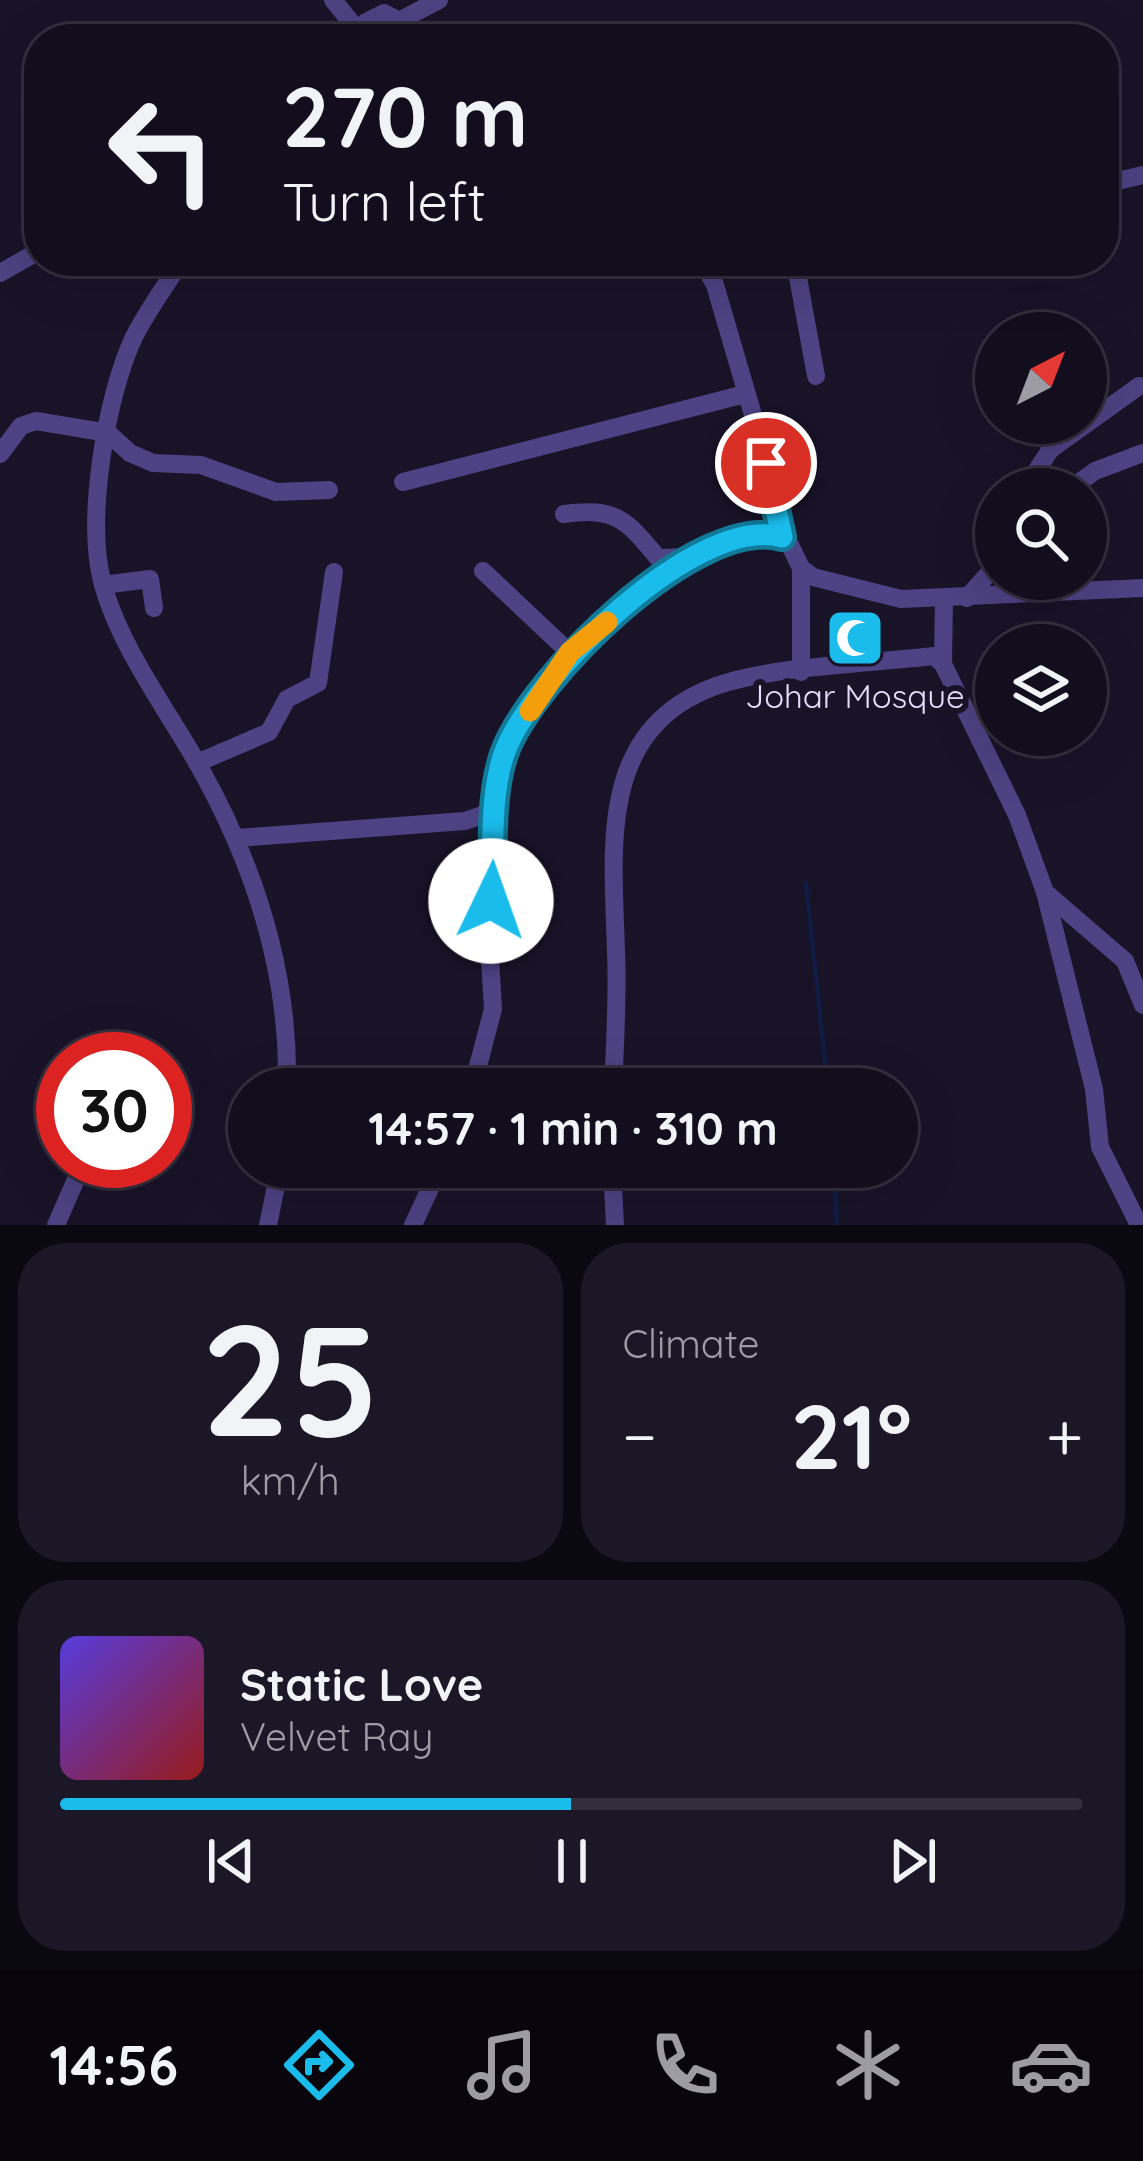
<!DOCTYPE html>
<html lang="en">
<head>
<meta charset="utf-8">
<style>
  :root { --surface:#130e1e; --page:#1c1727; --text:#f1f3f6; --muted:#9d9ca4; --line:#322e3c; --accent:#1abceb }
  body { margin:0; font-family:Quicksand,sans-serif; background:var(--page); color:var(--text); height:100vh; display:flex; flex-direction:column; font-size:45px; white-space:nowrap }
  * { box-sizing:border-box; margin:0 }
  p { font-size:39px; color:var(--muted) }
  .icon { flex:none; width:66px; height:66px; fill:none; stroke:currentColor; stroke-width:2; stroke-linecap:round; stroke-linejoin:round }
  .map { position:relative; height:1225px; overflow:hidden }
  .sheet { display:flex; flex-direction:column; gap:18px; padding:18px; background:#0a0810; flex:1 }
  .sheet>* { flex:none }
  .banner { position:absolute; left:24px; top:24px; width:1095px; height:252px; border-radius:48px; box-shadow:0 12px 48px #0002,0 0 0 3px var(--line); background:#130e1e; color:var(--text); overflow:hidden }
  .needle { width:78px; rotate:42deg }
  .buttons { position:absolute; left:975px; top:312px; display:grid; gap:24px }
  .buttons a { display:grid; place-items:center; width:132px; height:132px; border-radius:50%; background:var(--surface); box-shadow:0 12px 48px #0002,0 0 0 3px var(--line); font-size:60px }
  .speed { position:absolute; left:36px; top:1032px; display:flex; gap:24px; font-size:60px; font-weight:700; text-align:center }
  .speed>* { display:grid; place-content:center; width:156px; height:156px; border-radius:50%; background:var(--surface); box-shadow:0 12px 48px #0002,0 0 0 3px var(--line); line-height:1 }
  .speed .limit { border:18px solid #d22; background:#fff; color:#111 }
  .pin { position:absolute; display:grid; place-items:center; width:102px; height:102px; color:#fff; margin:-51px; border:6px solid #fff; border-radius:50%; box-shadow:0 3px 12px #0007 }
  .me { position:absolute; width:132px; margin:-66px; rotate:3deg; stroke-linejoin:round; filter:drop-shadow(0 0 9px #0008) }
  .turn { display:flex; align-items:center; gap:42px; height:252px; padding:0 60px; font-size:54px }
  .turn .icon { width:156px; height:156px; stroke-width:2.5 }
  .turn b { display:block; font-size:84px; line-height:102px }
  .big { font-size:90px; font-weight:800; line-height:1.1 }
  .sheet .card { flex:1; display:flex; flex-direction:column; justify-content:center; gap:18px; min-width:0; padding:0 42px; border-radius:48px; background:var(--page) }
  .sheet .dial { align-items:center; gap:0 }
  .dial b { font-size:156px; line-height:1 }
  .song { display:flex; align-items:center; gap:36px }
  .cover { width:144px; height:144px; border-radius:18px; background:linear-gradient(135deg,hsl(250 70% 55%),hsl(0 70% 35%)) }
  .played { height:12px; border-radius:6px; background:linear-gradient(90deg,var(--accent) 50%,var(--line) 50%) }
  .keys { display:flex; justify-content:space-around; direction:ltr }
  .heat { display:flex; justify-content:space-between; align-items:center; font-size:66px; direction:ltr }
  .sheet .tiles { flex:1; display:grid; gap:18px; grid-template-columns:1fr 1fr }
  .card:last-child { grid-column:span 2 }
  .trip { position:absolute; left:228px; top:1068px; width:690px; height:120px; border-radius:60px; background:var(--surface); box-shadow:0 12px 48px #0002,0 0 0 3px var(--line); font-weight:800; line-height:120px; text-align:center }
  .dock { display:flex; height:192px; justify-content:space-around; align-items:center; background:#08060c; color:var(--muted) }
  .dock .icon { width:84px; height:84px }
  .dock .on { color:var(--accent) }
  .dock b { font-size:54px; color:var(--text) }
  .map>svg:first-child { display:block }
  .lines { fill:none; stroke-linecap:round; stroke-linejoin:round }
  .stream { stroke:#101c44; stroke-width:4.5 }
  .minor { stroke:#4d4283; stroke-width:18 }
  .route-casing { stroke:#117a99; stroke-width:30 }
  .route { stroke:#1abceb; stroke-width:21 }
  .slow { stroke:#f59e0b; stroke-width:21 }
  .labels { text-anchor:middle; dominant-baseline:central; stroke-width:12; stroke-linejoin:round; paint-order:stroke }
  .poi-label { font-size:33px; fill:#e4ddfc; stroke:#191328 }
</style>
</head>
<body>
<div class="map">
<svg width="1143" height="1225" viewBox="0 0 1143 1225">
  <rect width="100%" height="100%" fill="#191328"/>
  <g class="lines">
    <g class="stream">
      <polyline points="806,884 828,1089"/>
      <polyline points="833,1167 837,1225"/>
    </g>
    <g class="minor">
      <polyline points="333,0 364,38"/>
      <polyline points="399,21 439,0"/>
      <polyline points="365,39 366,22 384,13 399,21 401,39"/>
      <polyline points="1104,184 1143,175"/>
      <path d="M 181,261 C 166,286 146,312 133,339 C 106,398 86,518 102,581 C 118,643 163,704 195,759 C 253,860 290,972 287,1089"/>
      <polyline points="702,261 715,285 777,497 781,537"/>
      <polyline points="795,261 816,376"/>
      <polyline points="0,273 39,251"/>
      <polyline points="0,454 21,426 36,421 108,433 130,453 153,463 201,465 276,492 329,490"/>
      <polyline points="403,482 745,394"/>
      <polyline points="1033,489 1030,481 1050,450 1139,386"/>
      <polyline points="1070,489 1095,471 1143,453"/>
      <path d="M 564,514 C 615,507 626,519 658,558 L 688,557"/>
      <polyline points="483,571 570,653"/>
      <polyline points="103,585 150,579 154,608"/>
      <polyline points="944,598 943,664 1017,815 1045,892 1094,1089 1100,1147 1139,1225"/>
      <polyline points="967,598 996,565"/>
      <polyline points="801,672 801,568"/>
      <polyline points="197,763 269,732 287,699 318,683 334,572"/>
      <polyline points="237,838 465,821 497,810"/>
      <polyline points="1045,892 1125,961 1143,1005"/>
      <polyline points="472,1089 493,1009 489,942 499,774 519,724 570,653 675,565 704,549 774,535 790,545 801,568 813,577 901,599 1143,588"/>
      <path d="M 613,1089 C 615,1043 618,998 616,952 C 613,845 596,723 725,683 C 780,666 874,663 934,656 L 943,664"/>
      <polyline points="359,1167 405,1177 439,1169"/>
      <polyline points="612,1167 615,1225"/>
      <polyline points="56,1225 84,1161"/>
      <polyline points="268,1225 280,1167"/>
      <polyline points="413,1225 440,1167"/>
    </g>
  </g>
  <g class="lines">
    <defs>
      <path id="route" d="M 491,901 C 494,855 489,798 504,754 C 530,680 696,513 782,537 L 766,463"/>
    </defs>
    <use href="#route" class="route-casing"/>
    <use href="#route" class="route"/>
    <polyline class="slow" points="530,711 570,652 607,622"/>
  </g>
  <defs>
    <symbol id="mosque-square" viewBox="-11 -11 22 22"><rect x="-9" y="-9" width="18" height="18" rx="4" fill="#1abceb" stroke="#191328"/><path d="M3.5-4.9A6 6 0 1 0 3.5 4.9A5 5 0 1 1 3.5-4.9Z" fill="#fff"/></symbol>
  </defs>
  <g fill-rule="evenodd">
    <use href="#mosque-square" x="822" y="605" width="66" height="66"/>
  </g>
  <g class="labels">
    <g class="poi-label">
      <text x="855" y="695">Johar Mosque</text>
    </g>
  </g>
</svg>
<div class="buttons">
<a><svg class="needle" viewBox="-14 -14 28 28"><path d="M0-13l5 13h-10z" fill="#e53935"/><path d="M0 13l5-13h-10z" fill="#9d9ca4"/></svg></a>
<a><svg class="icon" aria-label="search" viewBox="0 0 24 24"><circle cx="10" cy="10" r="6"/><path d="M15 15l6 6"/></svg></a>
<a><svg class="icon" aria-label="layers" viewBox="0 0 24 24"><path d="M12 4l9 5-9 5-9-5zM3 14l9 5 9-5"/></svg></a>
</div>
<div class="speed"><div class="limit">30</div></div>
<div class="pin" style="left:766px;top:463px;background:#d93025"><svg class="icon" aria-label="arrive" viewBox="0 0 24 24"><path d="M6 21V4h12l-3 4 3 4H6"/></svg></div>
<svg class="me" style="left:491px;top:901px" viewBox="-20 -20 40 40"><circle r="19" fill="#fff"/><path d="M0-13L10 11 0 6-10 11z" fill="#1abceb"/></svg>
<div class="trip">14:57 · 1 min · 310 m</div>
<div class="banner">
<div class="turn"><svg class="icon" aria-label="left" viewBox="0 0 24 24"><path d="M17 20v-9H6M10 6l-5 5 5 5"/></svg><div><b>270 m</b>Turn left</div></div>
</div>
</div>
<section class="sheet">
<div class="tiles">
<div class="card dial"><b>25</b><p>km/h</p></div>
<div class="card"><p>Climate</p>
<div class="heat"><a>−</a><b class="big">21°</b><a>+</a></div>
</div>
<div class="card">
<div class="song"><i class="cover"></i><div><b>Static Love</b><p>Velvet Ray</p></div></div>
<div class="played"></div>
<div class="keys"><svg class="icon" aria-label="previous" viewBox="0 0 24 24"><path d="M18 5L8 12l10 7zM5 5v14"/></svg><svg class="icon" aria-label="pause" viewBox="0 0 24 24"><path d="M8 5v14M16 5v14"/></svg><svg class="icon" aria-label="next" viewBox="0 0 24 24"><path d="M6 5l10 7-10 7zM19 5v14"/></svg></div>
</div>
</div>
</section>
<nav class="dock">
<b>14:56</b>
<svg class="icon on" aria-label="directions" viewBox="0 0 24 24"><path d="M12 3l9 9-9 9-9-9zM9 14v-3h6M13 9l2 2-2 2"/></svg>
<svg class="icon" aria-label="music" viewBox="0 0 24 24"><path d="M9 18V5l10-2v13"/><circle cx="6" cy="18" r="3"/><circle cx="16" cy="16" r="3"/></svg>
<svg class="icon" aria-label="phone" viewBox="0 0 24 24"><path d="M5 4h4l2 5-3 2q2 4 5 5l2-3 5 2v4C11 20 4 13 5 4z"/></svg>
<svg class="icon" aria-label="climate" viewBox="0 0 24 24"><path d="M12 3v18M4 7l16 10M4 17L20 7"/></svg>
<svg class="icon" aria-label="car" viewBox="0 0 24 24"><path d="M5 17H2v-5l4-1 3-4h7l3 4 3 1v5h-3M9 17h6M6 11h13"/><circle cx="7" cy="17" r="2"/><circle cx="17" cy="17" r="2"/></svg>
</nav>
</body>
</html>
